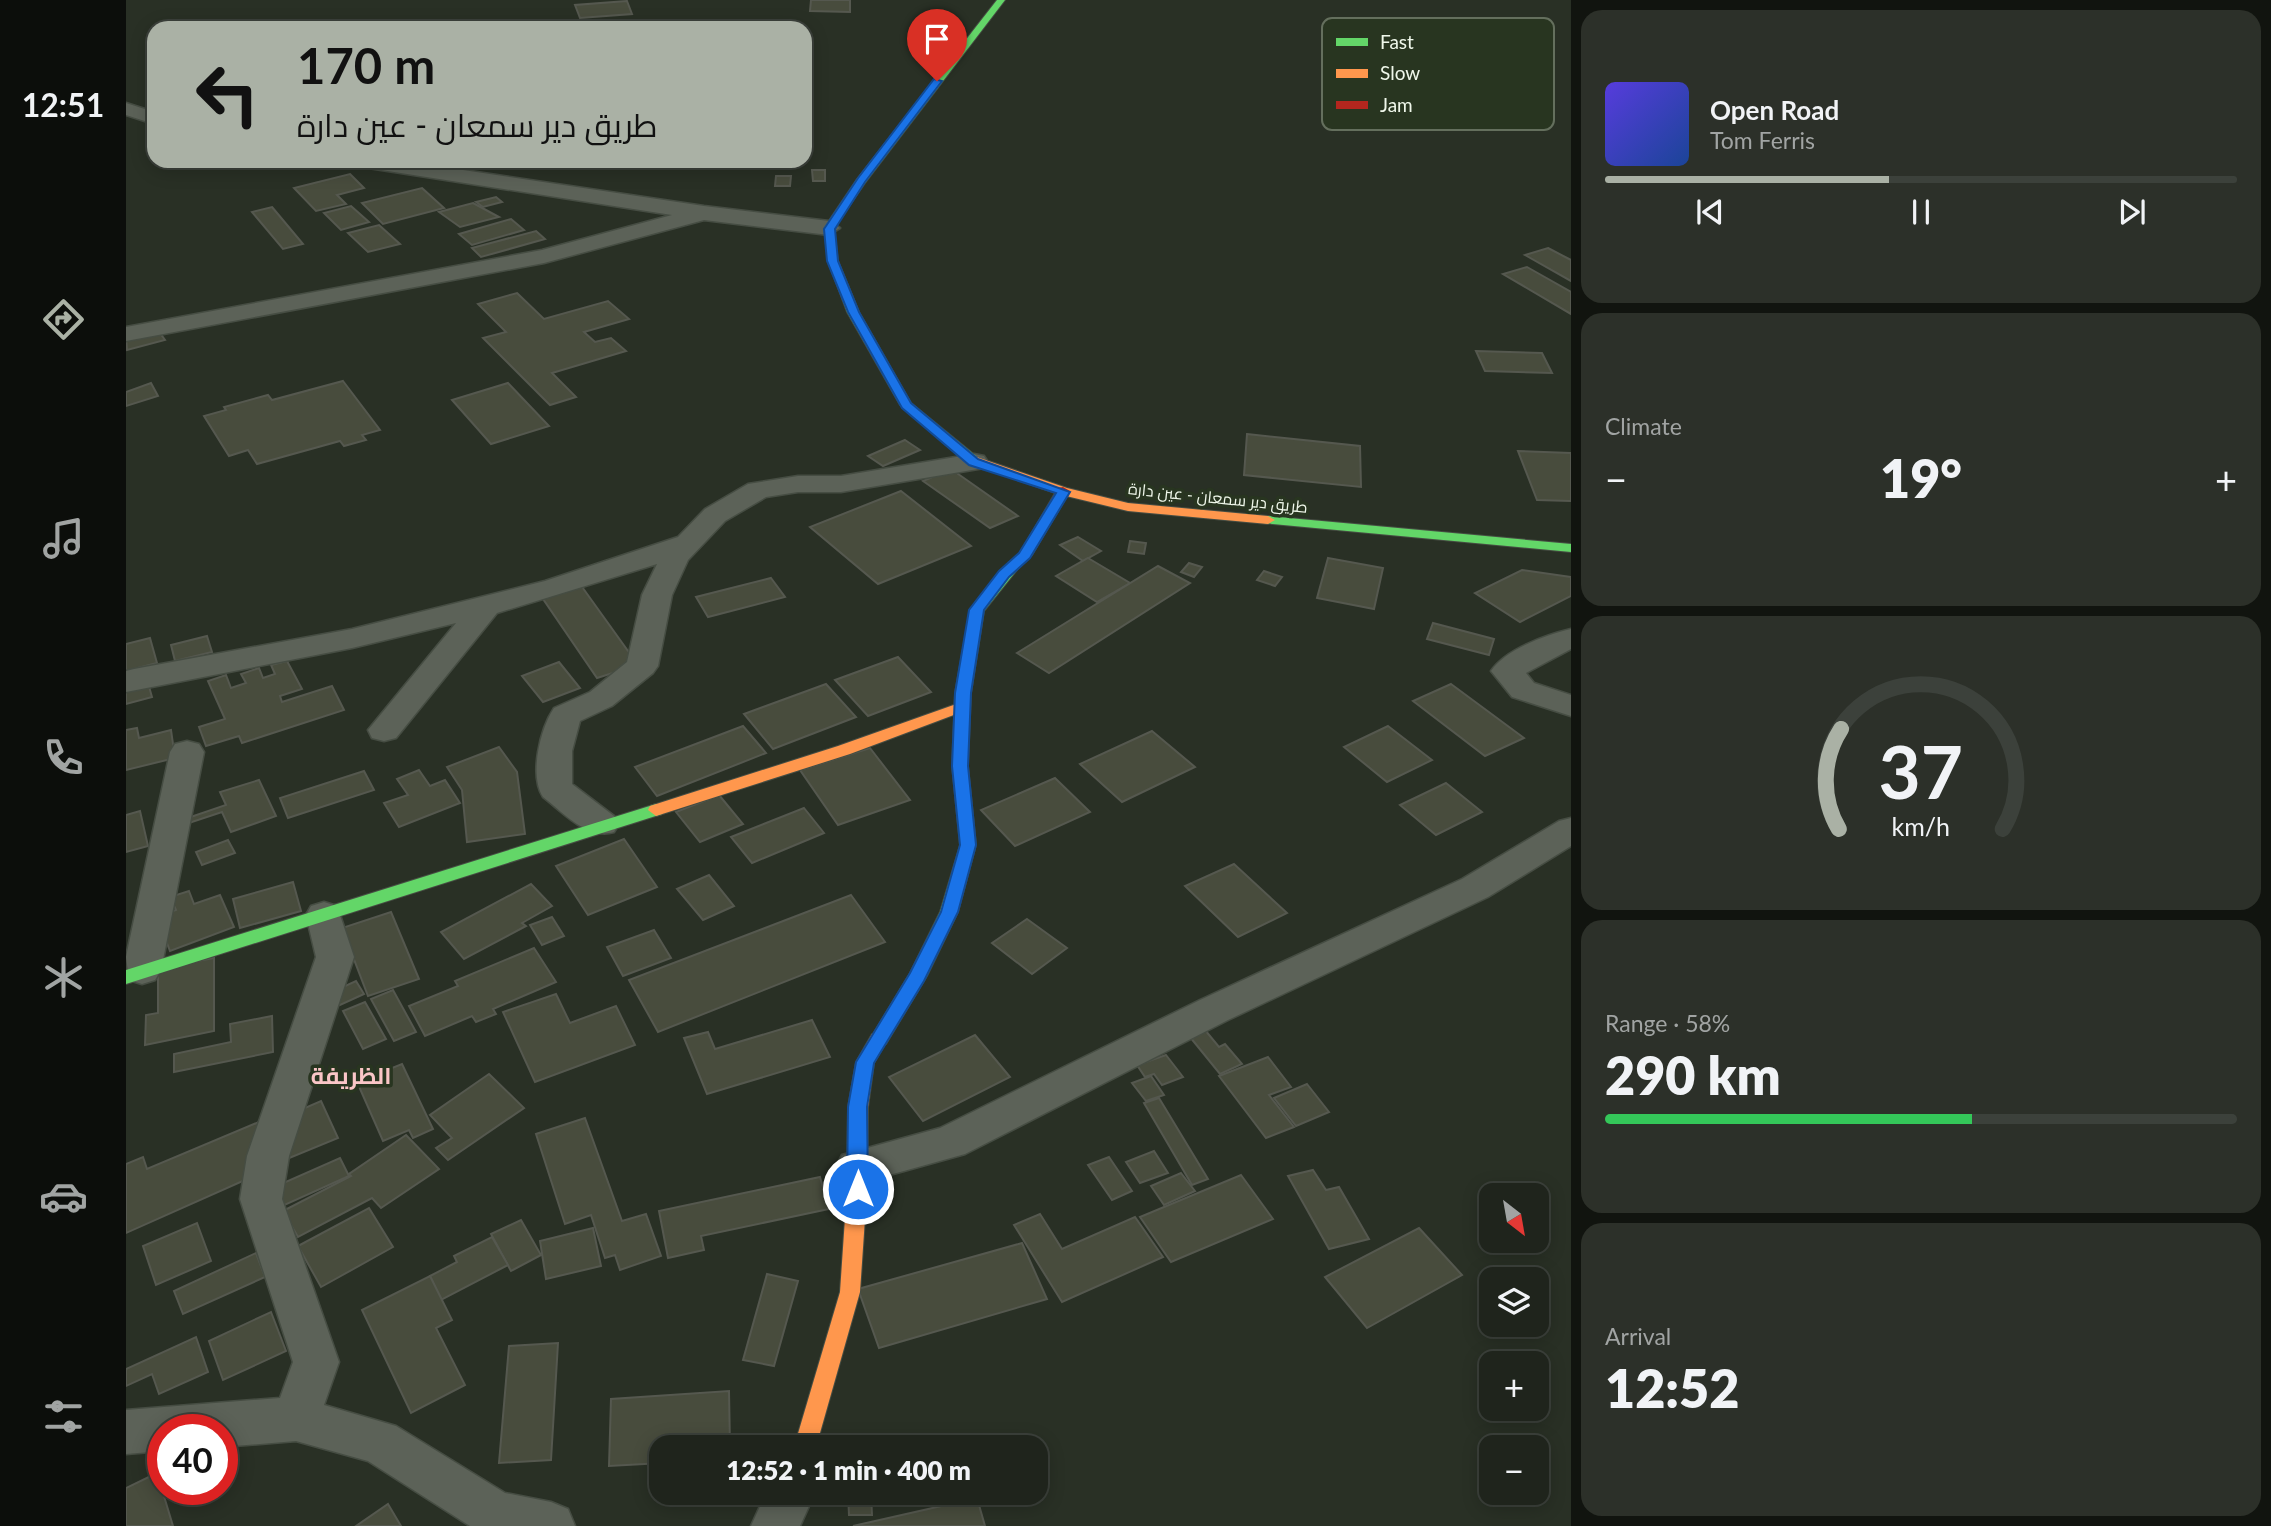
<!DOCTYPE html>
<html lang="en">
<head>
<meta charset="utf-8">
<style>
  :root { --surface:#1f241c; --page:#2c3029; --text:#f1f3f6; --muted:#a1a4a3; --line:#3c413b; --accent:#aab1a5 }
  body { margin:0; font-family:Lato,Cairo,sans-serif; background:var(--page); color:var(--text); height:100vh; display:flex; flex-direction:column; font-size:26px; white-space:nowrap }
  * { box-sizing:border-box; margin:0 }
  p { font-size:23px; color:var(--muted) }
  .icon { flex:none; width:38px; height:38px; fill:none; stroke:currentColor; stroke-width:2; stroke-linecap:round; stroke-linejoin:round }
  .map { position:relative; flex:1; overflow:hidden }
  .panel { display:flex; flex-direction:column; gap:10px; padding:10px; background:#11140f; width:700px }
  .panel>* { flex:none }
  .hud { position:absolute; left:21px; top:21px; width:665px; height:147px; border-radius:21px; box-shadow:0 4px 18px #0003,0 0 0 2px var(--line); background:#aab1a5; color:#111; overflow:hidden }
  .needle { width:46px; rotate:149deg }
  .buttons { position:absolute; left:1353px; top:1183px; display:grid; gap:14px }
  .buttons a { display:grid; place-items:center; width:70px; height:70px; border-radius:14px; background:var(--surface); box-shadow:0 4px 18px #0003,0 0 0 2px var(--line); font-size:35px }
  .speed { position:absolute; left:21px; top:1414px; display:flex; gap:14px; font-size:35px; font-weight:700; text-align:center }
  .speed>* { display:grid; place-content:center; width:91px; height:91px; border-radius:50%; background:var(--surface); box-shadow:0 4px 18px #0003,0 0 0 2px var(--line); line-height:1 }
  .speed .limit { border:10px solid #d22; background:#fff; color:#111 }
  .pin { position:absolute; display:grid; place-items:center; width:60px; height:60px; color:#fff; margin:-72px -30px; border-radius:50% 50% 50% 0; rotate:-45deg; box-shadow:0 0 7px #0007 }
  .pin .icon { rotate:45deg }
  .me { position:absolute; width:77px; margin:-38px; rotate:0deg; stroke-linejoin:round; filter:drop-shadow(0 0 5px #0008) }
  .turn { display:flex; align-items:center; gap:24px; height:147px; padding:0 35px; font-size:32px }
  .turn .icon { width:91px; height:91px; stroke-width:2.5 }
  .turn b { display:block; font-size:49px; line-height:60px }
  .big { font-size:52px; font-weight:800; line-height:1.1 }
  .panel .card { flex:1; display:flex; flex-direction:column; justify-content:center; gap:10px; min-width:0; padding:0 24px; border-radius:21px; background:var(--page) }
  .panel .dial { align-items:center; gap:0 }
  .dial svg { height:182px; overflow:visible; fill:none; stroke:var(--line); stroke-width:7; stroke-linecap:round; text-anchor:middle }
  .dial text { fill:var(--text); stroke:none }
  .song { display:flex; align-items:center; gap:21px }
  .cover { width:84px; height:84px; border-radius:10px; background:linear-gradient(135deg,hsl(250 70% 55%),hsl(220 70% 35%)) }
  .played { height:7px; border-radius:4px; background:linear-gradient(90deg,var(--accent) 45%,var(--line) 45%) }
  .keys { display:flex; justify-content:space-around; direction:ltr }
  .heat { display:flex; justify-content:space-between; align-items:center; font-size:38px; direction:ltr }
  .charge { height:10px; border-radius:5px; background:linear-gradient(90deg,#34c759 58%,var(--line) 0) }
  .trip { position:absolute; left:523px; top:1435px; width:399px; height:70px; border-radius:21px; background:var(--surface); box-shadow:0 4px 18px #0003,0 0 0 2px var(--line); font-weight:800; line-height:70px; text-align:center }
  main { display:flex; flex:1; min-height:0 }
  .dock { display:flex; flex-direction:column; width:126px; justify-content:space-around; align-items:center; background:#0c0e0b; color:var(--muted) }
  .dock .icon { width:49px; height:49px }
  .dock .selected { color:var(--accent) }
  .dock b { font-size:32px; color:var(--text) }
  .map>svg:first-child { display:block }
  .building { fill:#484c3d; stroke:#55584f; stroke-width:2 }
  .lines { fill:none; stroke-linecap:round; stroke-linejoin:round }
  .street-casing { stroke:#464d43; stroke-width:3 }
  .fast-casing { stroke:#464d43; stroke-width:2 }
  .slow-casing { stroke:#464d43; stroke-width:2 }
  .jam-casing { stroke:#464d43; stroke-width:2 }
  .street { fill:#5c6258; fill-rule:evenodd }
  .fast { fill:#63d668; fill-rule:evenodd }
  .slow { fill:#ff974d; fill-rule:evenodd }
  .jam { fill:#b3261e; fill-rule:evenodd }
  .route { fill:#1a73e8; stroke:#114b97; stroke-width:2 }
  .labels { text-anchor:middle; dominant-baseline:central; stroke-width:7; stroke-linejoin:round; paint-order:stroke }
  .far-street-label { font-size:16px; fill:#eff7ea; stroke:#283520 }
  .quarter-label { font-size:23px; font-weight:bold; fill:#fac6c7; stroke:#283520 }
  .key { fill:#283520; stroke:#646f5d; stroke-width:2 }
  .key-label { font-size:19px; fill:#eff7ea }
</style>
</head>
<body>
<main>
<nav class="dock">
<b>12:51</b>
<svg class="icon selected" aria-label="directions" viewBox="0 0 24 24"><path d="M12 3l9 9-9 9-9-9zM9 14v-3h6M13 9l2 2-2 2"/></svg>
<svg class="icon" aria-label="music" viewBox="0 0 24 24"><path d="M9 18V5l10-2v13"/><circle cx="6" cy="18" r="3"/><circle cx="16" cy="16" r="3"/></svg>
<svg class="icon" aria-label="phone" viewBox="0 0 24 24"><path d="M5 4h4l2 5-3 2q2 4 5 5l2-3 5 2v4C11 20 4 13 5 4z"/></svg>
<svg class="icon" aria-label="climate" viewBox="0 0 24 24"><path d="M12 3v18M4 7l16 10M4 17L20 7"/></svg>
<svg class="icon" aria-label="car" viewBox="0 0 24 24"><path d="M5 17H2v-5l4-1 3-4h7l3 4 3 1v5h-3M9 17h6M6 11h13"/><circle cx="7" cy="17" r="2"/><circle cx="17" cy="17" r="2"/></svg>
<svg class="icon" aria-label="filters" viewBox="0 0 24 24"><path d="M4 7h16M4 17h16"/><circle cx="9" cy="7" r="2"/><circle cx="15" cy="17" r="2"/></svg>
</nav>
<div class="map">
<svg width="1445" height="1526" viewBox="0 0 1445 1526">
  <rect width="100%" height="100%" fill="#293025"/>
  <g class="building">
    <polygon points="685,0 724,0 724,12 684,11"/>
    <polygon points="501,1 506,14 454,18 449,5"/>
    <polygon points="686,170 699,170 699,181 687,181"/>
    <polygon points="224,174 238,188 211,195 220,204 190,211 168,188"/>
    <polygon points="650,176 665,176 664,186 649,186"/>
    <polygon points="296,188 318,208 257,224 236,203"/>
    <polygon points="370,197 376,202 357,207 350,202"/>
    <polygon points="347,203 373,217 334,227 313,212"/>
    <polygon points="225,206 243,222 215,230 198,213"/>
    <polygon points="146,207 177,244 157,249 126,212"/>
    <polygon points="385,219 398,230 346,245 333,234"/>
    <polygon points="253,225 274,244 242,252 222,233"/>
    <polygon points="410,231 419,239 355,257 346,248"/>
    <polygon points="1422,248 1445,260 1445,281 1399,255"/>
    <polygon points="1401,267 1445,292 1445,314 1377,274"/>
    <polygon points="391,293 418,319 482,301 503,319 458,332 469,342 485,338 500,351 426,373 450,397 424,405 357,338 380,332 352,304"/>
    <polygon points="31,329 39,340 1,350 0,337"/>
    <polygon points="1350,351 1416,353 1426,373 1359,371"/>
    <polygon points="217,381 254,430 236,435 240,440 218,446 214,441 131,464 122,450 103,456 78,416 100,410 98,407 142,395 146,400"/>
    <polygon points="25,383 32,396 0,406 0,392"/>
    <polygon points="382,383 423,426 365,444 326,400"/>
    <polygon points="1121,434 1234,446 1235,487 1118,475"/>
    <polygon points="779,440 794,450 757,466 742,456"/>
    <polygon points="1392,451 1445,453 1445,501 1411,500"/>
    <polygon points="825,469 892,516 864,528 797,481"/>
    <polygon points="775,491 845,546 752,584 684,527"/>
    <polygon points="952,537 975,551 957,561 934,545"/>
    <polygon points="1004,541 1020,543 1018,554 1002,552"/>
    <polygon points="962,558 1004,583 971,602 930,576"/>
    <polygon points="1202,558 1257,568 1248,609 1191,598"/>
    <polygon points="1063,563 1076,567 1068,577 1055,572"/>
    <polygon points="1032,566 1064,583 923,673 891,653"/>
    <polygon points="1396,570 1445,577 1445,596 1394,622 1349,593"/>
    <polygon points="1138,571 1156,577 1149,586 1131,580"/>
    <polygon points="645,578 659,597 582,617 570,597"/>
    <polygon points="454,584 512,665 471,678 415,596"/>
    <polygon points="1307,623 1368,639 1363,655 1301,639"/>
    <polygon points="81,636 86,652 49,661 45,645"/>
    <polygon points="24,638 31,663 0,671 0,644"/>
    <polygon points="772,657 805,692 742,716 709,680"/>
    <polygon points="161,661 176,689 154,696 156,702 206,686 218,710 116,743 113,736 80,746 73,727 99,719 82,681 100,675 105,688 120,683 115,674 133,668 137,678 149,674 145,665"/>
    <polygon points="433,662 454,688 417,702 396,676"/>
    <polygon points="22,683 26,697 0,704 0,689"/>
    <polygon points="700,684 730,717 647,749 618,714"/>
    <polygon points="1325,684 1398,738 1359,756 1287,701"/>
    <polygon points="617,726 640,753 531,796 509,767"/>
    <polygon points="1262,726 1306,760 1261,782 1218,747"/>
    <polygon points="11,728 13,738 45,730 49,758 0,770 0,730"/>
    <polygon points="1026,731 1069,767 996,802 954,764"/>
    <polygon points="373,747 391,772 399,834 341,842 336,790 321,767"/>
    <polygon points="744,748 784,800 712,825 674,770"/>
    <polygon points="293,770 304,786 319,780 334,803 273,827 258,803 282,795 271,779"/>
    <polygon points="238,771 248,790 162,818 154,798"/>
    <polygon points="929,778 964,812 889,846 855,810"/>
    <polygon points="133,780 150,816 105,832 96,812 54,826 53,821 100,805 94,792"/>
    <polygon points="1320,783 1356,812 1310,835 1274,805"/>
    <polygon points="593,795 617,824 574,842 550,812"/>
    <polygon points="678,808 698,833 626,863 605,837"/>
    <polygon points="14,811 22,846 0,852 0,815"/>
    <polygon points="498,839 531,887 462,915 430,866"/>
    <polygon points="102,840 109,853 76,865 70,852"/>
    <polygon points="1108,864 1161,913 1112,937 1059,886"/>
    <polygon points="583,875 608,906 577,920 551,889"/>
    <polygon points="167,882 175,911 114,928 107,899"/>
    <polygon points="405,884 426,906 396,923 400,926 338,959 315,932"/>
    <polygon points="63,891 68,904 94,895 108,927 44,951 31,917 50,910 44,897"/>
    <polygon points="725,895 759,942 532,1032 503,980"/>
    <polygon points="265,912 293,979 242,996 216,928"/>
    <polygon points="426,917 438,936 416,945 404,925"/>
    <polygon points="901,919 941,948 906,974 866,943"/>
    <polygon points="528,930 545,958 497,976 481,947"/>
    <polygon points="408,948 430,982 367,1009 370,1014 350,1022 346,1016 299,1036 283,1006 332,986 329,981"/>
    <polygon points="88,958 88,1031 19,1045 20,1015 32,1013 32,968"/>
    <polygon points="230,981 238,994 214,1005 206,992"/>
    <polygon points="267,990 290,1032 268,1041 245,999"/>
    <polygon points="430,994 444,1023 490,1006 509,1045 409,1082 377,1012"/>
    <polygon points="239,1002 260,1039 237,1049 217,1011"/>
    <polygon points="146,1016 147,1052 48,1072 48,1054 105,1042 104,1024"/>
    <polygon points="686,1020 704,1057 581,1094 558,1038 582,1032 589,1049"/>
    <polygon points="1079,1030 1093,1047 1099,1044 1116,1064 1094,1074 1064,1037"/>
    <polygon points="849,1035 884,1077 797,1121 763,1077"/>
    <polygon points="1040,1055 1057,1077 1036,1085 1028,1074 1019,1077 1011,1065"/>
    <polygon points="1142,1057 1165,1087 1143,1095 1168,1127 1140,1138 1093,1076"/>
    <polygon points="276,1064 307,1129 287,1138 283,1130 257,1141 231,1082"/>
    <polygon points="363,1074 398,1108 322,1160 310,1148 326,1138 304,1115"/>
    <polygon points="1025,1076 1038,1095 1020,1101 1006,1083"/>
    <polygon points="1181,1084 1203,1112 1170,1126 1148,1098"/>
    <polygon points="1033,1098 1082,1179 1066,1185 1018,1103"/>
    <polygon points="195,1101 212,1138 156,1161 172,1111"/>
    <polygon points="459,1118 496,1221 520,1214 535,1256 494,1270 489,1255 479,1258 465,1215 439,1224 410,1134"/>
    <polygon points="140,1119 128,1176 0,1233 0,1164 17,1157 21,1169"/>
    <polygon points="280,1135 313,1169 255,1208 246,1198 172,1237 157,1211 225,1176 223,1174"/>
    <polygon points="1028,1151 1042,1173 1014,1183 1000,1162"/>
    <polygon points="983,1157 1006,1191 986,1200 962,1165"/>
    <polygon points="214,1158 223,1176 154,1207 146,1188"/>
    <polygon points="1187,1170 1200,1190 1213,1187 1243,1239 1203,1249 1162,1176"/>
    <polygon points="1055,1173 1069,1191 1038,1205 1025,1186"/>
    <polygon points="1115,1175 1147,1219 1045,1262 1014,1217"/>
    <polygon points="694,1177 703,1209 575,1236 578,1250 542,1258 533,1211"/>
    <polygon points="243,1208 267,1247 195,1287 172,1246"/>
    <polygon points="914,1214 936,1249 1009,1217 1037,1257 936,1302 888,1225"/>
    <polygon points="395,1220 415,1255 385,1271 365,1234"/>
    <polygon points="71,1223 85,1261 30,1285 17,1246"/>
    <polygon points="467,1228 475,1266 420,1279 414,1241"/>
    <polygon points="1293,1228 1336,1275 1241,1328 1199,1277"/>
    <polygon points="366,1237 382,1265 315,1300 304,1276 331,1262 328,1256"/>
    <polygon points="896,1243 921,1299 753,1348 732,1289"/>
    <polygon points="130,1253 139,1277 57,1314 48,1291"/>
    <polygon points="641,1274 672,1281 648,1366 617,1360"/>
    <polygon points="304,1276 326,1320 310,1328 339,1385 285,1413 236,1310"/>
    <polygon points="145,1312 160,1351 97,1380 83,1341"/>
    <polygon points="70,1337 82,1372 33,1394 26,1374 0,1386 0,1369"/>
    <polygon points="432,1343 425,1460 373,1463 383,1346"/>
    <polygon points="603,1391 604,1447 536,1447 536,1463 483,1466 485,1399"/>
    <polygon points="31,1473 47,1526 0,1526 0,1488"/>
    <polygon points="722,1493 745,1493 746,1515 723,1515"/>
    <polygon points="851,1498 859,1526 727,1526"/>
    <polygon points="262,1504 275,1526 230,1526"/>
  </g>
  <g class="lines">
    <defs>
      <g id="street">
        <polygon points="0,103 28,112 28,124 0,115"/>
        <polygon points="226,161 277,161 578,206 703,221 714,228 703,235 578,220 418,263 0,341 0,327 416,250 546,215 236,167"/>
        <path d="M 848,454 L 858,456 L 862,462 L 858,468 L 715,492 L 672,492 L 640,497 L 599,521 L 562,560 L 546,595 L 532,666 L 527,673 L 486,706 L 454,721 L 446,751 L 446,784 L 488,816 L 493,824 L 488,832 C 461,840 438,813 417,797 C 403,775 414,729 428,708 L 464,692 L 501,662 L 516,595 L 531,564 L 371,613 L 270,738 L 258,741 L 246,738 L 242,730 L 330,623 L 226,648 L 0,692 L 0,671 L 8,669 L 226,629 L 419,581 L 552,537 L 579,509 L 622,484 L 672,476 L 715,476 Z"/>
        <path d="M 1445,629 L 1445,649 L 1400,673 L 1408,683 L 1445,695 L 1445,716 L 1386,697 L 1365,671 C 1380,649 1420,635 1445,629 Z"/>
        <polygon points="61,741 73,744 78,752 35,970 29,980 16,984 3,980 0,957 44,752 49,744"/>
        <polygon points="1445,818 1445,846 1362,897 1102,1020 839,1154 731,1184 716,1179 710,1167 716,1155 814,1128 1074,1000 1336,879 1433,821"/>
        <polygon points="198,902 211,906 228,957 163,1156 156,1199 213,1362 198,1405 270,1426 379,1493 425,1502 442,1509 449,1526 344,1526 242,1461 170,1441 96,1447 96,1430 37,1430 37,1451 0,1454 0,1410 154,1398 167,1362 114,1199 121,1156 190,957 180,915 185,906"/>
        <polygon points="640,1493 689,1493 674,1526 625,1526"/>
      </g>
      <g id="fast">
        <polygon points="871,0 879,0 739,183 708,228 712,261 733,312 785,403 850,456 851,459 845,463 840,462 774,405 721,312 702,261 698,228 731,179"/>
        <polygon points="1142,516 1445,544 1445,552 1137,523 1137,517"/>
        <polygon points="888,561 895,565 858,611 845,693 842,766 850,845 832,912 801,976 760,1044 753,1046 746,1044 744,1039 784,973 814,912 834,845 826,766 829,693 844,610 883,562"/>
        <polygon points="530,804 536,806 538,810 536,814 0,984 0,970"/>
      </g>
      <g id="slow">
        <polygon points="845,455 941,488 1002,503 1142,516 1149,520 1142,524 1002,511 932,494 840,462 839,459"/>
        <polygon points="836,702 841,704 844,707 841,710 724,754 530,816 522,810 524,806 712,746"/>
        <polygon points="753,1032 760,1034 762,1039 748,1063 742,1107 741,1189 734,1292 690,1447 668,1447 714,1292 721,1189 722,1107 730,1062 746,1034"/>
      </g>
      <polygon id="jam" points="937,487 944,491 906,555 893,568 883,568 881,565 894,553 932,488"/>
    </defs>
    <use href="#street" class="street-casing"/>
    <use href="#fast" class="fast-casing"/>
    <use href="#slow" class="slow-casing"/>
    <use href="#jam" class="jam-casing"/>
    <use href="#street" class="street"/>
    <use href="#fast" class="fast"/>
    <use href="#slow" class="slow"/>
    <use href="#jam" class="jam"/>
  </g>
  <polygon class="route" points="808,79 816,81 739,182 709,229 712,261 733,312 785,403 852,459 944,492 904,558 883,577 858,610 845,693 842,766 850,845 832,912 798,981 748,1063 741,1107 742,1189 739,1195 732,1198 724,1195 721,1189 722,1107 730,1062 784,973 815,912 834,845 826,766 829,693 843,610 873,571 893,553 930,493 843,465 776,408 722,312 701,261 698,229 732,178"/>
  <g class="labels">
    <g class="far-street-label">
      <text transform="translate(1092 497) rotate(6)">طريق دير سمعان - عين دارة</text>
    </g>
    <g class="quarter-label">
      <text x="225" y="1075">الظريفة</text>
    </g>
  </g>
  <rect x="1196" y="18" width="232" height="112" rx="10" class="key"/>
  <rect x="1210" y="38" width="32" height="8" fill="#63d668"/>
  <rect x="1210" y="69" width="32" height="9" fill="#ff974d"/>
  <rect x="1210" y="101" width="32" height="8" fill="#b3261e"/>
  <g class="key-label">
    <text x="1254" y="49">Fast</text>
    <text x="1254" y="80">Slow</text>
    <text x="1254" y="112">Jam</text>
  </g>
</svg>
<div class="buttons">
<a><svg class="needle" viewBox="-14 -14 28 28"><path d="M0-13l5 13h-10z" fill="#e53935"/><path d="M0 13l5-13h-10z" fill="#a1a4a3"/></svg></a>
<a><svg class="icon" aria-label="layers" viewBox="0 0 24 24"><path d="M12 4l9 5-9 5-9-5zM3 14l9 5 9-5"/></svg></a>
<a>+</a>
<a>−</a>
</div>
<div class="speed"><div class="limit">40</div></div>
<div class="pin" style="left:811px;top:81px;background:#d93025"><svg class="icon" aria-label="arrive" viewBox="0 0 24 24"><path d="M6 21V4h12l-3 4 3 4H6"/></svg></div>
<svg class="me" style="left:732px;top:1189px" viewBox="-20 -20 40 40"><circle r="17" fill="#1a73e8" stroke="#fff" stroke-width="3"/><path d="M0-11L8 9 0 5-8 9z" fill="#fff"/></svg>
<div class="trip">12:52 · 1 min · 400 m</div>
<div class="hud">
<div class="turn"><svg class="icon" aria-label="left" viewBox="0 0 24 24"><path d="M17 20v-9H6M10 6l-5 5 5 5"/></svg><div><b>170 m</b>طريق دير سمعان - عين دارة</div></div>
</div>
</div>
<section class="panel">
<div class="card">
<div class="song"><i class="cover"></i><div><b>Open Road</b><p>Tom Ferris</p></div></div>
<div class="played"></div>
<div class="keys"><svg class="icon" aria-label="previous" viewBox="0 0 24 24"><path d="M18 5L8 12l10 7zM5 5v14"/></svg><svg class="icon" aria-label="pause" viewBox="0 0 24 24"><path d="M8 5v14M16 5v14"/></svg><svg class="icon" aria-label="next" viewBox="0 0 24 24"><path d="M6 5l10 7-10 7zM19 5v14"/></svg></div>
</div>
<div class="card"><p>Climate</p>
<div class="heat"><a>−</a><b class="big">19°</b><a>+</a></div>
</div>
<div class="card dial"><svg viewBox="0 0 100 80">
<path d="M14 69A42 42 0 1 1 86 69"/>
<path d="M14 69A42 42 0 0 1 15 25" stroke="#aab1a5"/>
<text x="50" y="56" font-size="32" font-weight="700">37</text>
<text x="50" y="72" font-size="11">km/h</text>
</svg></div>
<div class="card"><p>Range · 58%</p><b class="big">290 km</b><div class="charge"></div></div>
<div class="card"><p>Arrival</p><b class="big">12:52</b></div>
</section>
</main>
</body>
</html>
